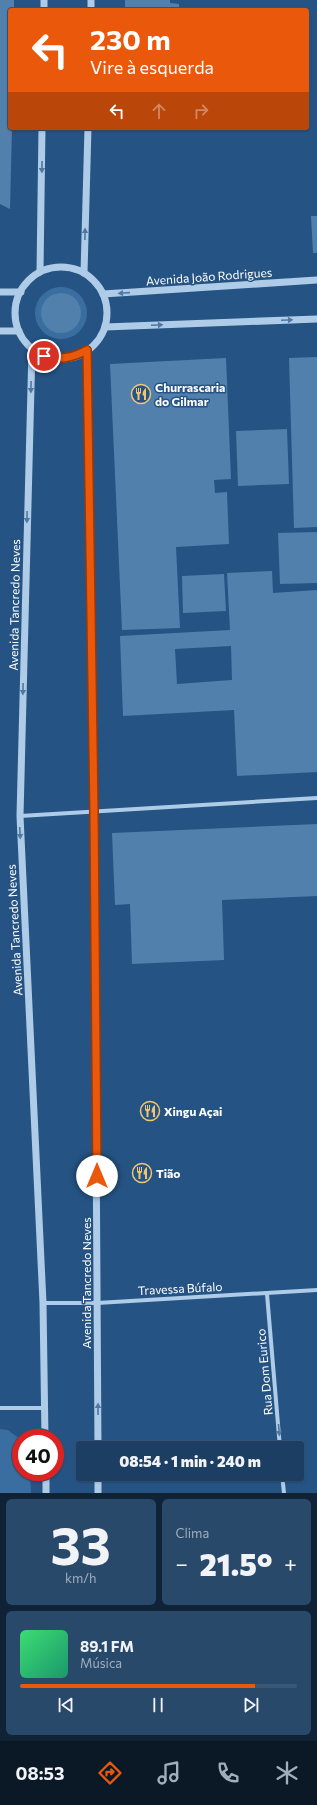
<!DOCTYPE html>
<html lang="pt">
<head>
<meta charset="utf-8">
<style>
  :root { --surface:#1c3e62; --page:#29496b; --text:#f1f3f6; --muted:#a0aebe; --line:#3a5777; --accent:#ea580c }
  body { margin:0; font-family:Commissioner,sans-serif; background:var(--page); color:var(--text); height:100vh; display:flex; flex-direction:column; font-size:15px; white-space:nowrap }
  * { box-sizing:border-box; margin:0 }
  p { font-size:13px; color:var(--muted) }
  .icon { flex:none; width:22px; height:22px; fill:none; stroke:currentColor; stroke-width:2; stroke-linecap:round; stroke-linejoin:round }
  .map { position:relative; height:1493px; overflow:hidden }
  .sheet { display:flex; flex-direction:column; gap:6px; padding:6px; background:#0f2236; flex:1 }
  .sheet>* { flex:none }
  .banner { position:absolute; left:8px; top:8px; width:301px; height:122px; border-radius:4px; box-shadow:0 1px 3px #0004,0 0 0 1px var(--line); background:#ea580c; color:#fff; overflow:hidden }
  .speed { position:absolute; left:12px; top:1429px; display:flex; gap:8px; font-size:20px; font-weight:700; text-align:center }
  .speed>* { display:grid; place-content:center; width:52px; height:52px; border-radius:50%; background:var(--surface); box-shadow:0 1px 3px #0004,0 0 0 1px var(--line); line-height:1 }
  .speed .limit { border:6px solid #d22; background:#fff; color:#111 }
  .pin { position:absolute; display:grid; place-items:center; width:34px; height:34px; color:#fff; margin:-17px; border:2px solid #fff; border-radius:50%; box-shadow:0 1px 4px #0007 }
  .me { position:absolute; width:44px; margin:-22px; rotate:0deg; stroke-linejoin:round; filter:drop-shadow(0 0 3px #0008) }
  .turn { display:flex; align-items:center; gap:14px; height:84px; padding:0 16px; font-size:18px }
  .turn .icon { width:52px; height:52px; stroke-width:2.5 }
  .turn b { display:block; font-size:28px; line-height:34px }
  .lanes { display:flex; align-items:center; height:38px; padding:0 16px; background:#0003; justify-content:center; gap:20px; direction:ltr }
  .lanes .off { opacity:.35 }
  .big { font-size:30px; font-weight:800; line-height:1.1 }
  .sheet .tile { flex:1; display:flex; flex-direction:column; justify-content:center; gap:6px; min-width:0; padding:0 14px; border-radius:6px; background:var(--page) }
  .sheet .dial { align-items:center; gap:0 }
  .dial b { font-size:52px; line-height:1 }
  .song { display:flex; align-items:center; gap:12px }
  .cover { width:48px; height:48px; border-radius:6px; background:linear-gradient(135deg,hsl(140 70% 55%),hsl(160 70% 35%)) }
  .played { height:4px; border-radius:2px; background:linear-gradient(90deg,var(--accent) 85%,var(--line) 85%) }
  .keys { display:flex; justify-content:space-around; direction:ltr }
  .heat { display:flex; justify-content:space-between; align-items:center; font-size:22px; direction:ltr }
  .sheet .tiles { flex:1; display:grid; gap:6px; grid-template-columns:1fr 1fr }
  .tile:last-child { grid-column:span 2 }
  .trip { position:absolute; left:76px; top:1441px; width:228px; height:40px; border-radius:4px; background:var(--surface); box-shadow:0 1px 3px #0004,0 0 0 1px var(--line); font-weight:800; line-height:40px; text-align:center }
  .dock { display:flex; height:64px; justify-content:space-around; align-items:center; background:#0b1927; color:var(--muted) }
  .dock .icon { width:28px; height:28px }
  .dock .on { color:var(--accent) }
  .dock b { font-size:18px; color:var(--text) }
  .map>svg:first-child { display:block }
  .green { fill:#3a6ea0 }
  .building { fill:#5280ad; fill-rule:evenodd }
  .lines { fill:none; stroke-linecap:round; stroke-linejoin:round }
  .minor { stroke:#aecbe7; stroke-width:4 }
  .tertiary { stroke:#aecbe7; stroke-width:7 }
  .oneway { fill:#4e77a1 }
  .route-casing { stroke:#983908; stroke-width:10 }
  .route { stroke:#ea580c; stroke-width:7 }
  .labels { text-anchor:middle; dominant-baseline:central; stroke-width:3; stroke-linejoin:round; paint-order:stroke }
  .street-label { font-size:12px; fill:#fff; stroke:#255383 }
  .poi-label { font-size:12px; font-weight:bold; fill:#fff; stroke:#255383; text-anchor:start }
</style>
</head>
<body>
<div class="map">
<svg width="317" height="1493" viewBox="0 0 317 1493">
  <rect width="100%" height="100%" fill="#255383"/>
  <g class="green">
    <circle cx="61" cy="313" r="26"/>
    <polygon points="0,1429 8,1430 21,1440 21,1472 30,1472 31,1493 0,1493"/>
  </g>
  <g class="building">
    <polygon points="0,0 14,0 14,10 10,10 10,128 12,128 10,209 0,204"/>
    <polygon points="125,0 170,0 170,3 179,4 179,10 125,10"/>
    <polygon points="311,216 317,216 317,253 313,253"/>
    <circle cx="61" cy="313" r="20"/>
    <polygon points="317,357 317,527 294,528 289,358"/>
    <polygon points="226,358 231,479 214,480 215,493 227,492 229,544 176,547 180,628 122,630 110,364"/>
    <polygon points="287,429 289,484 238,486 236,431"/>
    <polygon points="317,532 317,583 280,584 278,533"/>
    <path d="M 272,571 L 273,593 L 317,590 L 317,772 L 237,776 L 234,710 L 123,716 L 120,636 L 230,630 L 227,573 ZM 231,646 L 232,680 L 177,684 L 175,649 Z"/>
    <polygon points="224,574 226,611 183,613 182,576"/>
    <polygon points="317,824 317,896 222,900 224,960 132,964 130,904 115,905 112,833"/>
  </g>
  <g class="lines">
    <g class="minor">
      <polyline points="20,816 317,798"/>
      <polyline points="267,1294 280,1448"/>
      <polyline points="43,1303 97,1303 317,1290"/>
      <polyline points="0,1408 45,1408"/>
      <polyline points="282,1474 284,1493"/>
    </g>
    <g class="tertiary">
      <polyline points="44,10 44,0"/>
      <polyline points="91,10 91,0"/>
      <circle cx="61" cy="313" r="46"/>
      <polyline points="40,272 42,128"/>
      <polyline points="84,273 88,128"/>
      <polyline points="0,292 21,292"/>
      <polyline points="103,294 317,280"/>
      <polyline points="105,327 317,319"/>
      <polyline points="0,331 19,331"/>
      <polyline points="32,348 20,816 43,1303 45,1438"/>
      <polyline points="87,350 94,812 98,1448"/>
      <polyline points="46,1472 46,1493"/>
      <polyline points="98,1474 98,1493"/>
    </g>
  </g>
  <defs><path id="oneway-solid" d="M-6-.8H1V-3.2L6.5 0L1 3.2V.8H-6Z"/></defs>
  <g class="oneway">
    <use href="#oneway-solid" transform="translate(42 167) rotate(91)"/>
    <use href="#oneway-solid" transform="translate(85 234) rotate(-89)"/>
    <use href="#oneway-solid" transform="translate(124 293) rotate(176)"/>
    <use href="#oneway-solid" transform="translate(287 320) rotate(-2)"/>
    <use href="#oneway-solid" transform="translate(157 325) rotate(-2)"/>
    <use href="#oneway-solid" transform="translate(31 387) rotate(91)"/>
    <use href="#oneway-solid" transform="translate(27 517) rotate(91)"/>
    <use href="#oneway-solid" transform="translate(23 689) rotate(91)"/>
    <use href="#oneway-solid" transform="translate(20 833) rotate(87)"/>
    <use href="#oneway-solid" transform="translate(98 1409) rotate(-90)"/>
    <use href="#oneway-solid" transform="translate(279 1430) rotate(85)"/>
  </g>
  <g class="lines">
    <defs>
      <path id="route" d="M 44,356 C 61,360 72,358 87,350 L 94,812 L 97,1176"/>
    </defs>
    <use href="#route" class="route-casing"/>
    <use href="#route" class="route"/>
  </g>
  <defs>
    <symbol id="restaurant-ring" viewBox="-11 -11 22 22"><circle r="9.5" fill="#255383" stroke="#f1c673" stroke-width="1.5"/><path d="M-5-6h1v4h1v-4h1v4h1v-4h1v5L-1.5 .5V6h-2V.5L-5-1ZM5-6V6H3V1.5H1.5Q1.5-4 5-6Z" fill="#f1c673"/></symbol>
  </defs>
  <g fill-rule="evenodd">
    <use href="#restaurant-ring" x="130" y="383" width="22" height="22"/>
    <use href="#restaurant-ring" x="139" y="1100" width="22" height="22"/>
    <use href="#restaurant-ring" x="131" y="1162" width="22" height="22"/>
  </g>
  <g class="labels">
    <g class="street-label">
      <text transform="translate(209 276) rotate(-4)">Avenida João Rodrigues</text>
      <text transform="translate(14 605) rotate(-89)">Avenida Tancredo Neves</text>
      <text transform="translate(14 930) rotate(-93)">Avenida Tancredo Neves</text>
      <text transform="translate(86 1283) rotate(-90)">Avenida Tancredo Neves</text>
      <text transform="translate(180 1288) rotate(-3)">Travessa Búfalo</text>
      <text transform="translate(264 1372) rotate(-95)">Rua Dom Eurico</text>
    </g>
    <g class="poi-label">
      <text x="155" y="387">Churrascaria<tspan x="155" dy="14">do Gilmar</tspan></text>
      <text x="164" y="1111">Xingu Açai</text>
      <text x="156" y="1173">Tião</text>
    </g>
  </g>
</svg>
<div class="speed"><div class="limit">40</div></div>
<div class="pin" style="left:44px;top:356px;background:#d93025"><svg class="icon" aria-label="arrive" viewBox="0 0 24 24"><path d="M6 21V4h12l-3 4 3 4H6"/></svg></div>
<svg class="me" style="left:97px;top:1176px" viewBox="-20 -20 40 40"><circle r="19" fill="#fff"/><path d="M0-13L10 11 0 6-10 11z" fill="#ea580c"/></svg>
<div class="trip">08:54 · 1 min · 240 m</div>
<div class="banner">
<div class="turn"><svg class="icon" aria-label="left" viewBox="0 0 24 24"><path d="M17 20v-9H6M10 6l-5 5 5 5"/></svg><div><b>230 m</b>Vire à esquerda</div></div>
<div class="lanes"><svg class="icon" aria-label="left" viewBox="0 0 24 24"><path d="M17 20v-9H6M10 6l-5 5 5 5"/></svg><svg class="icon off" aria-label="ahead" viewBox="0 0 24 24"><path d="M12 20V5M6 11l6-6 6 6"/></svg><svg class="icon off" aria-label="right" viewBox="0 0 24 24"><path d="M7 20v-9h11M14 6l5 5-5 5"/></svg></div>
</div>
</div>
<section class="sheet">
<div class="tiles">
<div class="tile dial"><b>33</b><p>km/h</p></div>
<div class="tile"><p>Clima</p>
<div class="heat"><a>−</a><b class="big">21.5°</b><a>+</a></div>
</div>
<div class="tile">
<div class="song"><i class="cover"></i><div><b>89.1 FM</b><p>Música</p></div></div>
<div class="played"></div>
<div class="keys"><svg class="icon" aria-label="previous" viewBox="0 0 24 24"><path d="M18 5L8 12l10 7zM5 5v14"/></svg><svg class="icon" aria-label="pause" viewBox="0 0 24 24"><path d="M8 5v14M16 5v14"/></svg><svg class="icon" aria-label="next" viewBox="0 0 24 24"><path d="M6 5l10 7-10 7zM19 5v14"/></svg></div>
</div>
</div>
</section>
<nav class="dock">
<b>08:53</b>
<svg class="icon on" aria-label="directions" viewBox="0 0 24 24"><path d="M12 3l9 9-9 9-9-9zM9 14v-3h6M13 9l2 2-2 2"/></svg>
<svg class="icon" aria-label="music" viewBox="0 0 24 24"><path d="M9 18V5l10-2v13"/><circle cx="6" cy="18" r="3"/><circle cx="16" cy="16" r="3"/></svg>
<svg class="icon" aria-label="phone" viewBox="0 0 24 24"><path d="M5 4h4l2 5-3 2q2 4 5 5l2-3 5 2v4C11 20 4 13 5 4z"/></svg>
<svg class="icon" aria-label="climate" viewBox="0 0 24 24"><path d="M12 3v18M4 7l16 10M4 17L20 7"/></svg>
</nav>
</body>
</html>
